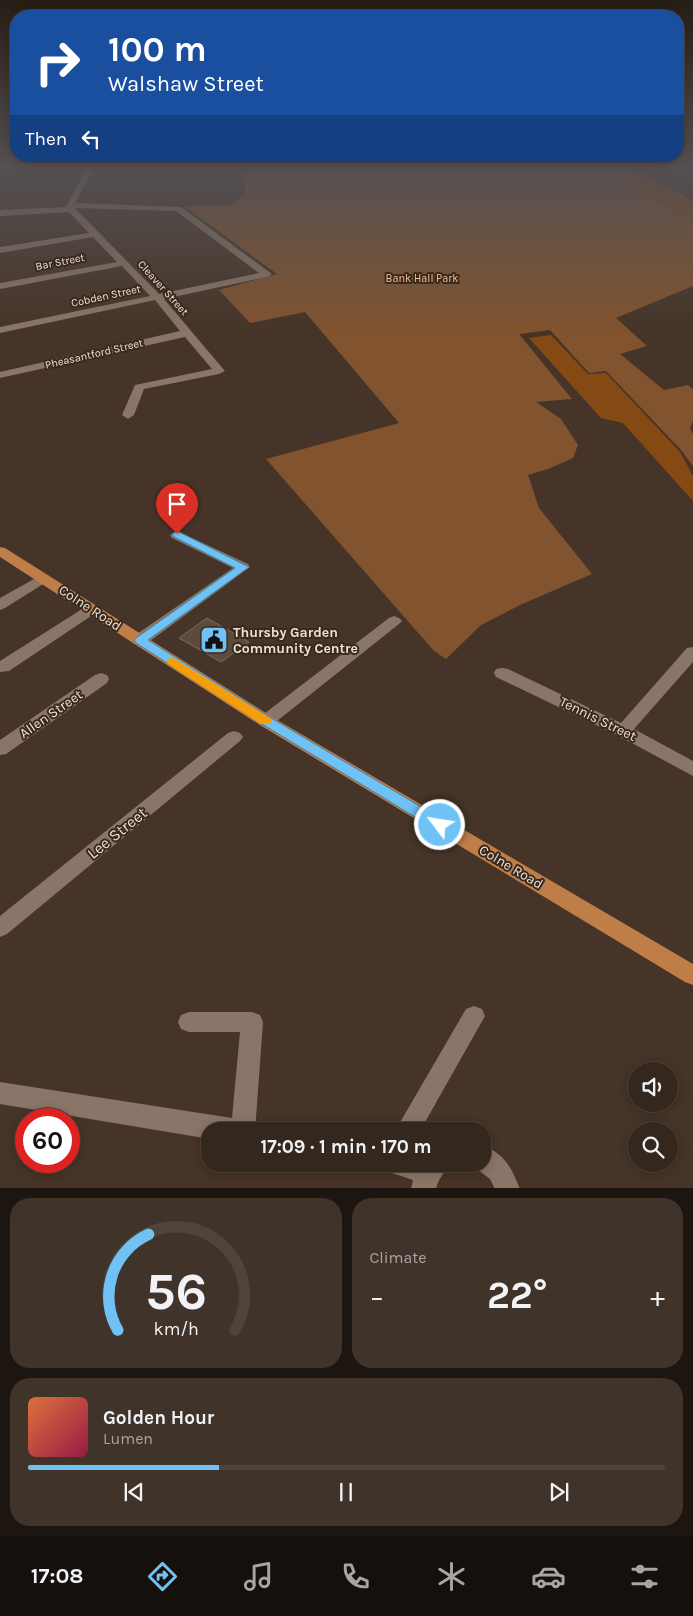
<!DOCTYPE html>
<html lang="en">
<head>
<meta charset="utf-8">
<style>
  :root { --surface:#34271d; --page:#3f332a; --text:#f1f3f6; --muted:#a9a5a4; --line:#4e443b; --accent:#70c2f4 }
  body { margin:0; font-family:Karla,sans-serif; background:var(--page); color:var(--text); height:100vh; display:flex; flex-direction:column; font-size:19px; white-space:nowrap }
  * { box-sizing:border-box; margin:0 }
  p { font-size:16px; color:var(--muted) }
  .icon { flex:none; width:28px; height:28px; fill:none; stroke:currentColor; stroke-width:2; stroke-linecap:round; stroke-linejoin:round }
  .map { position:relative; height:1188px; overflow:hidden }
  .side { display:flex; flex-direction:column; gap:10px; padding:10px; background:#1d1510; flex:1 }
  .side>* { flex:none }
  .top-card { position:absolute; left:10px; top:10px; width:674px; height:152px; border-radius:20px; box-shadow:0 2px 12px #0003,0 0 0 1px var(--line); background:#1a4fa0; color:#fff; overflow:hidden }
  .tools { position:absolute; left:628px; top:1062px; display:grid; gap:10px }
  .tools a { display:grid; place-items:center; width:50px; height:50px; border-radius:50%; background:var(--surface); box-shadow:0 2px 12px #0003,0 0 0 1px var(--line); font-size:25px }
  .speed { position:absolute; left:15px; top:1108px; display:flex; gap:10px; font-size:25px; font-weight:700; text-align:center }
  .speed>* { display:grid; place-content:center; width:65px; height:65px; border-radius:50%; background:var(--surface); box-shadow:0 2px 12px #0003,0 0 0 1px var(--line); line-height:1 }
  .speed .limit { border:8px solid #d22; background:#fff; color:#111 }
  .pin { position:absolute; display:grid; place-items:center; width:42px; height:42px; color:#fff; margin:-51px -21px; border-radius:50% 50% 50% 0; rotate:-45deg; box-shadow:0 0 5px #0007 }
  .pin .icon { rotate:45deg }
  .me { position:absolute; width:55px; margin:-28px; rotate:301deg; stroke-linejoin:round; filter:drop-shadow(0 0 4px #0008) }
  .turn { display:flex; align-items:center; gap:18px; height:105px; padding:0 15px; font-size:22px }
  .turn .icon { width:65px; height:65px; stroke-width:2.5 }
  .turn b { display:block; font-size:35px; line-height:42px }
  .then { display:flex; align-items:center; height:48px; padding:0 15px; background:#0003; gap:10px; font-size:19px }
  .big { font-size:38px; font-weight:700; line-height:1.1 }
  .side .tile { flex:1; display:flex; flex-direction:column; justify-content:center; gap:8px; min-width:0; padding:0 18px; border-radius:20px; background:var(--page) }
  .side .dial { align-items:center; gap:0 }
  .dial svg { height:130px; overflow:visible; fill:none; stroke:var(--line); stroke-width:7; stroke-linecap:round; text-anchor:middle }
  .dial text { fill:var(--text); stroke:none }
  .song { display:flex; align-items:center; gap:15px }
  .cover { width:60px; height:60px; border-radius:8px; background:linear-gradient(135deg,hsl(20 70% 55%),hsl(340 70% 35%)) }
  .played { height:5px; border-radius:2px; background:linear-gradient(90deg,var(--accent) 30%,var(--line) 30%) }
  .keys { display:flex; justify-content:space-around; direction:ltr }
  .heat { display:flex; justify-content:space-between; align-items:center; font-size:28px; direction:ltr }
  .side .tiles { flex:1; display:grid; gap:10px; grid-template-columns:1fr 1fr }
  .tile:last-child { grid-column:span 2 }
  .trip { position:absolute; left:201px; top:1122px; width:290px; height:50px; border-radius:20px; background:var(--surface); box-shadow:0 2px 12px #0003,0 0 0 1px var(--line); font-weight:700; line-height:50px; text-align:center }
  .tabs { display:flex; height:80px; justify-content:space-around; align-items:center; background:#15100c; color:var(--muted) }
  .tabs .icon { width:35px; height:35px }
  .tabs .selected { color:var(--accent) }
  .tabs b { font-size:22px; color:var(--text) }
  .map>svg:first-child { display:block }
  .green { fill:#81532f }
  .water { fill:#854a14 }
  .lines { fill:none; stroke-linecap:round; stroke-linejoin:round }
  .river { fill:#854a14; fill-rule:evenodd }
  .building { fill:#5c4a3c; stroke:#7e6b5d }
  .street { fill:#8a7668; fill-rule:evenodd }
  .primary { fill:#bf7e48; fill-rule:evenodd }
  .route { fill:#70c2f4; stroke:#497e9f }
  .slow { fill:#f59e0b }
  .labels { text-anchor:middle; dominant-baseline:central; stroke-width:4; stroke-linejoin:round; paint-order:stroke }
  .far-street-label { font-size:11px; fill:#ece0d8; stroke:#3a2a1d }
  .far-park-label { font-size:11px; fill:#fdbe90; stroke:#3a2a1d }
  .street-label { font-size:14px; fill:#ece0d8; stroke:#3a2a1d }
  .poi-label { font-size:14px; font-weight:bold; fill:#ece0d8; stroke:#3a2a1d; text-anchor:start }
  .near-street-label { font-size:16px; fill:#ece0d8; stroke:#3a2a1d }
</style>
</head>
<body>
<div class="map">
<svg width="693" height="1189" viewBox="0 0 693 1189">
  <rect width="100%" height="100%" fill="#453427"/>
  <polygon class="green" points="244,165 603,165 633,185 693,213 693,286 616,318 647,346 620,354 664,390 688,385 693,389 693,420 690,429 693,434 693,466 681,450 606,371 589,373 550,330 519,334 572,399 536,402 561,419 578,445 573,458 548,469 528,475 539,508 592,574 520,605 481,625 446,659 434,651 266,459 399,423 305,312 250,323 219,290 277,274 184,206 230,205 245,194"/>
  <polygon class="water" points="551,335 588,374 606,373 680,452 693,476 693,501 623,423 601,418 529,338"/>
  <g class="lines">
    <path class="river" d="M 601,165 L 628,165 L 653,181 L 693,200 L 693,216 C 661,208 631,187 604,170 Z"/>
  </g>
  <polygon class="building" points="207,618 249,642 221,662 179,638"/>
  <g class="lines">
    <g class="street">
      <path d="M 88,165 L 96,165 L 75,203 L 181,207 L 272,274 L 267,277 L 164,299 L 225,371 L 219,374 L 144,389 L 134,415 L 128,419 L 122,415 L 135,385 L 212,369 L 185,337 L 0,378 L 0,372 L 180,331 L 155,300 L 0,333 L 0,327 L 150,296 L 122,266 L 0,289 L 0,283 L 117,262 L 93,237 L 0,253 L 0,247 L 89,233 L 69,212 L 0,216 L 0,210 L 66,207 ZM 75,208 L 176,211 L 259,273 L 159,294 Z"/>
      <polygon points="177,531 248,564 250,567 146,644 134,644 132,640 134,636 233,568 172,538 170,535"/>
      <polygon points="43,574 48,575 50,578 48,581 5,608 0,610 0,598"/>
      <polygon points="92,604 97,606 100,609 97,612 9,671 0,672 0,661 87,606"/>
      <polygon points="394,616 399,618 402,621 399,624 272,725 266,727 260,725 257,721 260,717 389,618"/>
      <polygon points="693,647 693,662 634,729 693,761 693,776 617,735 496,677 494,673 496,669 502,668 508,669 621,723 687,648"/>
      <polygon points="101,673 107,675 109,679 107,683 6,754 0,755 0,740 95,675"/>
      <polygon points="234,731 240,733 243,737 240,741 7,934 0,937 0,916 228,733"/>
      <polygon points="474,1006 482,1009 485,1016 420,1131 395,1131 466,1009"/>
      <polygon points="189,1012 252,1012 260,1015 263,1022 255,1131 210,1131 210,1139 0,1104 0,1082 232,1118 240,1032 189,1032 181,1029 178,1022 181,1015"/>
      <path d="M 482,1145 C 505,1154 511,1167 520,1189 L 495,1189 L 490,1179 L 473,1166 L 472,1164 L 482,1164 Z"/>
      <path d="M 389,1164 L 448,1164 C 445,1173 438,1179 436,1189 L 411,1189 L 413,1180 L 392,1173 Z"/>
    </g>
    <polygon class="primary" points="0,547 5,548 272,717 693,964 693,985 685,982 260,725 0,557"/>
  </g>
  <linearGradient id="sky" x2="0" y2="1"><stop stop-color="#261d15"/><stop offset="0.5" stop-color="#565052"/><stop offset="1" stop-color="#565052" stop-opacity="0"/></linearGradient>
  <rect width="693" height="332" fill="url(#sky)"/>
  <polygon class="route" points="177,531 249,567 148,640 271,718 445,821 447,825 445,829 440,830 435,829 262,724 136,643 134,640 136,638 235,568 174,537 172,534"/>
  <polygon class="slow" points="172,657 270,718 272,721 270,724 261,724 168,664 166,661"/>
  <defs>
    <symbol id="civic-square" viewBox="-11 -11 22 22"><rect x="-9" y="-9" width="18" height="18" rx="4" fill="#70c2f4" stroke="#3a2a1d"/><path d="M-.6-6.5H3V-4.5H.6V-3L4-1V1h2V6H-6V1h2V-1L-.6-3ZM-1.2 2.5V6h2.4V2.5Z" fill="#111"/></symbol>
  </defs>
  <g fill-rule="evenodd">
    <use href="#civic-square" x="198" y="624" width="32" height="32"/>
  </g>
  <g class="labels">
    <g class="far-street-label">
      <text transform="translate(60 262) rotate(-11)">Bar Street</text>
      <text transform="translate(163 288) rotate(48)">Cleaver Street</text>
      <text transform="translate(106 296) rotate(-12)">Cobden Street</text>
      <text transform="translate(94 354) rotate(-13)">Pheasantford Street</text>
    </g>
    <g class="far-park-label">
      <text x="422" y="278">Bank Hall Park</text>
    </g>
    <g class="street-label">
      <text transform="translate(90 608) rotate(33)">Colne Road</text>
      <text transform="translate(51 714) rotate(-35)">Allen Street</text>
      <text transform="translate(598 719) rotate(26)">Tennis Street</text>
      <text transform="translate(511 867) rotate(31)">Colne Road</text>
    </g>
    <g class="poi-label">
      <text x="233" y="632">Thursby Garden<tspan x="233" dy="16">Community Centre</tspan></text>
    </g>
    <g class="near-street-label">
      <text transform="translate(117 833) rotate(-39)">Lee Street</text>
    </g>
  </g>
</svg>
<div class="tools">
<a><svg class="icon" aria-label="sound" viewBox="0 0 24 24"><path d="M4 9h4l5-4v14l-5-4H4zM17 9q2 3 0 6"/></svg></a>
<a><svg class="icon" aria-label="search" viewBox="0 0 24 24"><circle cx="10" cy="10" r="6"/><path d="M15 15l6 6"/></svg></a>
</div>
<div class="speed"><div class="limit">60</div></div>
<div class="pin" style="left:177px;top:534px;background:#d93025"><svg class="icon" aria-label="arrive" viewBox="0 0 24 24"><path d="M6 21V4h12l-3 4 3 4H6"/></svg></div>
<svg class="me" style="left:440px;top:825px" viewBox="-20 -20 40 40"><circle r="17" fill="#70c2f4" stroke="#fff" stroke-width="3"/><path d="M0-11L8 9 0 5-8 9z" fill="#fff"/></svg>
<div class="trip">17:09 · 1 min · 170 m</div>
<div class="top-card">
<div class="turn"><svg class="icon" aria-label="right" viewBox="0 0 24 24"><path d="M7 20v-9h11M14 6l5 5-5 5"/></svg><div><b>100 m</b>Walshaw Street</div></div>
<div class="then">Then<svg class="icon" aria-label="left" viewBox="0 0 24 24"><path d="M17 20v-9H6M10 6l-5 5 5 5"/></svg></div>
</div>
</div>
<section class="side">
<div class="tiles">
<div class="tile dial"><svg viewBox="0 0 100 80">
<path d="M14 69A42 42 0 1 1 86 69"/>
<path d="M14 69A42 42 0 0 1 33 10" stroke="#70c2f4"/>
<text x="50" y="56" font-size="32" font-weight="700">56</text>
<text x="50" y="72" font-size="11">km/h</text>
</svg></div>
<div class="tile"><p>Climate</p>
<div class="heat"><a>−</a><b class="big">22°</b><a>+</a></div>
</div>
<div class="tile">
<div class="song"><i class="cover"></i><div><b>Golden Hour</b><p>Lumen</p></div></div>
<div class="played"></div>
<div class="keys"><svg class="icon" aria-label="previous" viewBox="0 0 24 24"><path d="M18 5L8 12l10 7zM5 5v14"/></svg><svg class="icon" aria-label="pause" viewBox="0 0 24 24"><path d="M8 5v14M16 5v14"/></svg><svg class="icon" aria-label="next" viewBox="0 0 24 24"><path d="M6 5l10 7-10 7zM19 5v14"/></svg></div>
</div>
</div>
</section>
<nav class="tabs">
<b>17:08</b>
<svg class="icon selected" aria-label="directions" viewBox="0 0 24 24"><path d="M12 3l9 9-9 9-9-9zM9 14v-3h6M13 9l2 2-2 2"/></svg>
<svg class="icon" aria-label="music" viewBox="0 0 24 24"><path d="M9 18V5l10-2v13"/><circle cx="6" cy="18" r="3"/><circle cx="16" cy="16" r="3"/></svg>
<svg class="icon" aria-label="phone" viewBox="0 0 24 24"><path d="M5 4h4l2 5-3 2q2 4 5 5l2-3 5 2v4C11 20 4 13 5 4z"/></svg>
<svg class="icon" aria-label="climate" viewBox="0 0 24 24"><path d="M12 3v18M4 7l16 10M4 17L20 7"/></svg>
<svg class="icon" aria-label="car" viewBox="0 0 24 24"><path d="M5 17H2v-5l4-1 3-4h7l3 4 3 1v5h-3M9 17h6M6 11h13"/><circle cx="7" cy="17" r="2"/><circle cx="17" cy="17" r="2"/></svg>
<svg class="icon" aria-label="filters" viewBox="0 0 24 24"><path d="M4 7h16M4 17h16"/><circle cx="9" cy="7" r="2"/><circle cx="15" cy="17" r="2"/></svg>
</nav>
</body>
</html>
